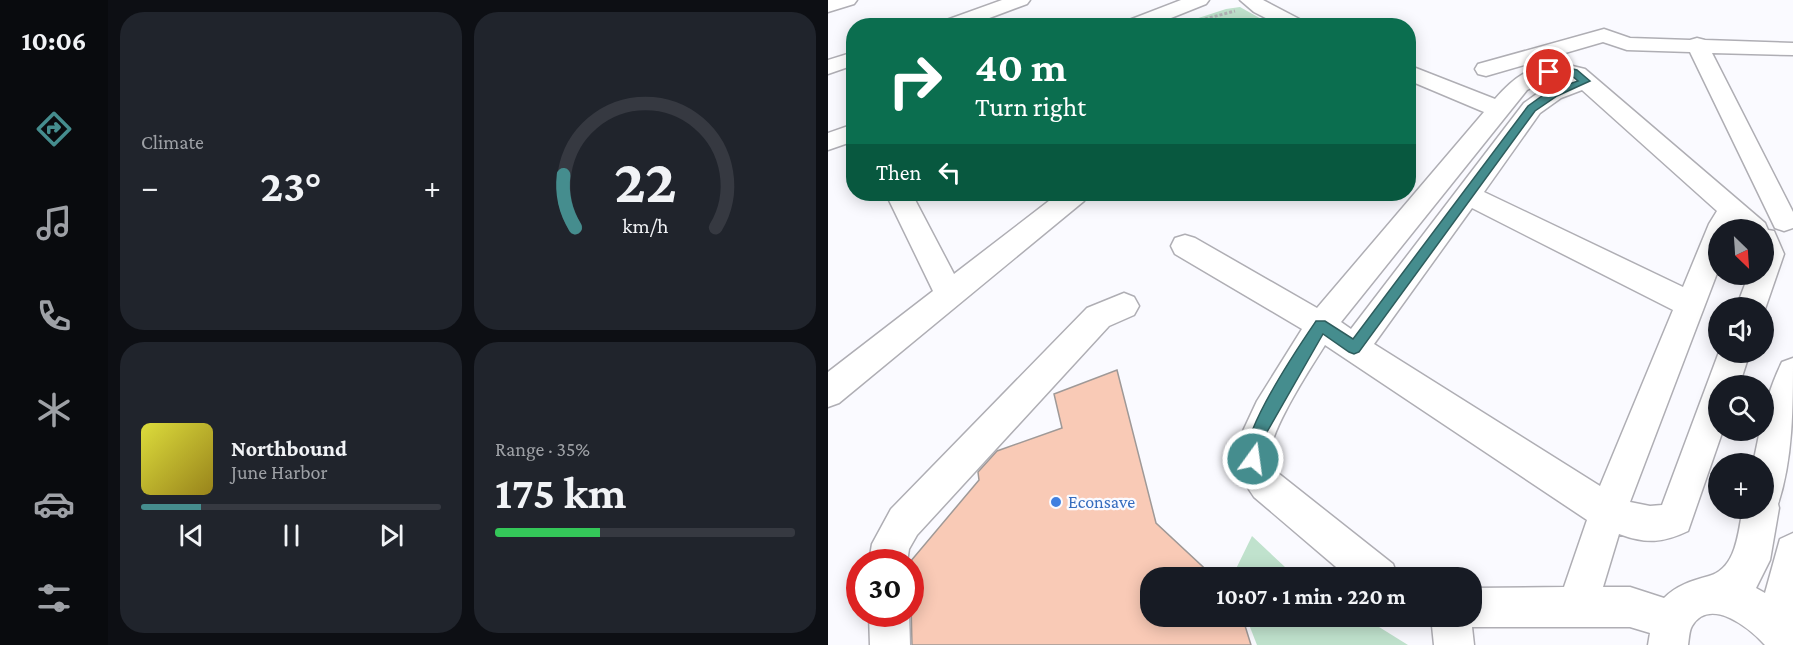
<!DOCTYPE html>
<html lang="en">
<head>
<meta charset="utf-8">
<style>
  :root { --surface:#171b24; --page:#20242c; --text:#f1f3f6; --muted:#9ea1a6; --line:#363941; --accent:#458d8e }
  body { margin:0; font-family:"Crimson Pro",serif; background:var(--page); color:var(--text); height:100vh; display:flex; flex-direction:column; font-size:22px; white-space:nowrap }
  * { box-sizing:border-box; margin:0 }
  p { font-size:20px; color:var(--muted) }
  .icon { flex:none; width:33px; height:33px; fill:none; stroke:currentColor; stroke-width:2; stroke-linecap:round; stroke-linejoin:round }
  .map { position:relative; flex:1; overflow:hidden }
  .drawer { display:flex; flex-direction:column; gap:12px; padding:12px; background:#0d0f14; width:720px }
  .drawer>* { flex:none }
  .guide { position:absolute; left:18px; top:18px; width:570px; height:183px; border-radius:24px; box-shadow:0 3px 15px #0003; background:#0b6e4f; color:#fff; overflow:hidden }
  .needle { width:39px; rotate:155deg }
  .tools { position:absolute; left:880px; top:219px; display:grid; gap:12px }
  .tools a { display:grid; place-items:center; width:66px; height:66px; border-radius:50%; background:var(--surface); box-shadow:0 3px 15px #0003; font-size:30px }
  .speed { position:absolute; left:18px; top:549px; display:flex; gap:12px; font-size:30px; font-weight:700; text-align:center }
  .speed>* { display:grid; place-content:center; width:78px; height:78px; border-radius:50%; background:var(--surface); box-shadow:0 3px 15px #0003; line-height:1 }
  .speed .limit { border:9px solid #d22; background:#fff; color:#111 }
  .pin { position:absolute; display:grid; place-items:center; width:51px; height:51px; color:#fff; margin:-26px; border:3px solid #fff; border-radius:50%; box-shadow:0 2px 6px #0007 }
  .me { position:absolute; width:66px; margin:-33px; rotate:14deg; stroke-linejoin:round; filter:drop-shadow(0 0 4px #0008) }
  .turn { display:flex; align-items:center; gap:21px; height:126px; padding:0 30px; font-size:27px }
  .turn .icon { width:78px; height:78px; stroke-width:2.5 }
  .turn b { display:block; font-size:42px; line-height:51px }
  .then { display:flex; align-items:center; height:57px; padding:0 30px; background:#0003; gap:12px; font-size:22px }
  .big { font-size:45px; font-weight:700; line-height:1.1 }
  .drawer .widget { flex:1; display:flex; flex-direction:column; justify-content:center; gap:9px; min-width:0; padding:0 21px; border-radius:24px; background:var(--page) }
  .drawer .dial { align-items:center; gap:0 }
  .dial svg { height:156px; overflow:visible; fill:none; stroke:var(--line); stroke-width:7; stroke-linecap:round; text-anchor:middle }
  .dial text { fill:var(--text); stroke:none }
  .song { display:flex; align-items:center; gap:18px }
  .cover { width:72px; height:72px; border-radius:9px; background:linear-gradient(135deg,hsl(60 70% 55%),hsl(50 70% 35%)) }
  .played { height:6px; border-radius:3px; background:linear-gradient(90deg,var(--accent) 20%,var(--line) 20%) }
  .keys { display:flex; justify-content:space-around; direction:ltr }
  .heat { display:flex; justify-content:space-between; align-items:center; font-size:33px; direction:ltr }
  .charge { height:9px; border-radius:4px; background:linear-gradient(90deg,#34c759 35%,var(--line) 0) }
  .drawer .tiles { flex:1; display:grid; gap:12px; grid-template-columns:repeat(2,1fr) }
  .trip { position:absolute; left:312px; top:567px; width:342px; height:60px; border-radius:24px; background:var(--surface); box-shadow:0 3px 15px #0003; font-weight:700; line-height:60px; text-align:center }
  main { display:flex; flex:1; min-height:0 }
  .menu { display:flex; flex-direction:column; width:108px; justify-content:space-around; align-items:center; background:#090b0e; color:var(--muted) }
  .menu .icon { width:42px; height:42px }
  .menu .active { color:var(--accent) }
  .menu b { font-size:27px; color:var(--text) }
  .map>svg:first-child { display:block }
  .green { fill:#c0e2cd }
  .building { fill:#f9cab6; stroke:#9f9997; stroke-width:1.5 }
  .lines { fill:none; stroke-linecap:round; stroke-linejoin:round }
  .minor-casing { stroke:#afaeb4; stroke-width:3 }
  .path { stroke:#b2b2b6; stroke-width:3; stroke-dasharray:3 2; stroke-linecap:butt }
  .minor { fill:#fff; fill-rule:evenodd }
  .route { fill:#458d8e; stroke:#2d5c5c; stroke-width:1.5 }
  .shop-dot { fill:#3f7fe0; stroke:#fafaff; stroke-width:2 }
  .labels { text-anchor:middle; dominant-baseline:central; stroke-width:4.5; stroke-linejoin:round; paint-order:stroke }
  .shop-label { font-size:18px; fill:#366cbe; stroke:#fafaff; text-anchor:start }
</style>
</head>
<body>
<main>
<nav class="menu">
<b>10:06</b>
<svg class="icon active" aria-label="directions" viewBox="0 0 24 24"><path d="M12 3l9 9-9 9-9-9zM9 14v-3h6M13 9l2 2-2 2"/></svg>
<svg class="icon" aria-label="music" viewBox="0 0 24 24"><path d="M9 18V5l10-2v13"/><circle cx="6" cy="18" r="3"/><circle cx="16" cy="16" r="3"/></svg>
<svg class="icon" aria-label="phone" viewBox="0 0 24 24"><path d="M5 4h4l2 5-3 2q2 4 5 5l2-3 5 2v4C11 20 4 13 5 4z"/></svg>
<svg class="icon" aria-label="climate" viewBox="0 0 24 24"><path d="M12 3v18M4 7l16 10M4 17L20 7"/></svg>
<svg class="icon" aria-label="car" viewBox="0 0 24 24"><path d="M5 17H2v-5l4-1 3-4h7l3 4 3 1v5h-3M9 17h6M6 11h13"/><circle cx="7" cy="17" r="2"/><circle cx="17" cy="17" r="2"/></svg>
<svg class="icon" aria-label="filters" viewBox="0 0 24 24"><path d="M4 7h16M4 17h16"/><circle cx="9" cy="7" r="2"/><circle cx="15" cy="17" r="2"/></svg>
</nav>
<section class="drawer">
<div class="tiles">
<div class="widget"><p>Climate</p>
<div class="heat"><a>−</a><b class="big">23°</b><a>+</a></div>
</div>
<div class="widget dial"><svg viewBox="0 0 100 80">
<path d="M14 69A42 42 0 1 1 86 69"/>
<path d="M14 69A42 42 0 0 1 8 42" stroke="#458d8e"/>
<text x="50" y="56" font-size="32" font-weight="700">22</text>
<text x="50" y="72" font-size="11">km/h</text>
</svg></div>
<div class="widget">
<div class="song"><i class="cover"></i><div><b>Northbound</b><p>June Harbor</p></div></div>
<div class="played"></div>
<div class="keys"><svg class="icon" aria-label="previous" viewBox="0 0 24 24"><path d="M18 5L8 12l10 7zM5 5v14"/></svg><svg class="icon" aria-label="pause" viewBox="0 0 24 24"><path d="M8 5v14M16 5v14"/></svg><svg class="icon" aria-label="next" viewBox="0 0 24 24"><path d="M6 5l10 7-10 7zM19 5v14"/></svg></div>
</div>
<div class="widget"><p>Range · 35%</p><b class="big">175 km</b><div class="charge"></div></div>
</div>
</section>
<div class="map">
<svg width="965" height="645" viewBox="0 0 965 645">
  <rect width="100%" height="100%" fill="#fafaff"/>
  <g class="green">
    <polygon points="412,7 444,25 349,25 398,9"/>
    <polygon points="424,536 457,567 473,577 404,577"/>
    <polygon points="418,617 535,617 580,645 429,645"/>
  </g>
  <polygon class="building" points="289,370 328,523 387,578 322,578 322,616 414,616 423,645 84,645 82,562 151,480 150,472 169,451 234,428 226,394"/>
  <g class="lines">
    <defs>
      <g id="minor">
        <polygon points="0,0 29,0 26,4 0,12"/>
        <polygon points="174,0 202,0 199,4 140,26 110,26 113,22"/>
        <polygon points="353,0 381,0 378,4 323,26 293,26 296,22"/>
        <polygon points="412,0 435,0 477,22 480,26 453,26 426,12"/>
        <polygon points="776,29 802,38 862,40 869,38 877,40 965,43 965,55 884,53 965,212 965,228 956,231 947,228 862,52 799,50 775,42 658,76 650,74 647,69 650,64"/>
        <polygon points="26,52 26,65 0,74 0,60"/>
        <path d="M 732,63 L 757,69 L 916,205 L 937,223 L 940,230 L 946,231 L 956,254 L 936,312 L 936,308 L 908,308 L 921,274 L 936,274 L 936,230 L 909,230 L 907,227 L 905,230 L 891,230 L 891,268 L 802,502 L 822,506 L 834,505 L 891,352 L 922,352 L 911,386 L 891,386 L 891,430 L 895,430 L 860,531 C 835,543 818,544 791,534 L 775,587 L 802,587 L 836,598 C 849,585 863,581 881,576 C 909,568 910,532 915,508 L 936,508 L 936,464 L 925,464 L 932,430 L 936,430 C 936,405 943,385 954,362 L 965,358 C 965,406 965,459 950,504 L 951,508 L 942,560 L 928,588 L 937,593 L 952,539 L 965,533 L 965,645 L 937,645 C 922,628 882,596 864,626 C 861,631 861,639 860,645 L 820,645 L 822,633 L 802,627 L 644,627 L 646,645 L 606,645 L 603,616 L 644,616 L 644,588 L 736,587 L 759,520 L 497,345 C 484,366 436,438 442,461 C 443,465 448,469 450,473 L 565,564 L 570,578 L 521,578 L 426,497 L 416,482 L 408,460 L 415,431 L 429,401 L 474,329 L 347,254 L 343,246 L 347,238 L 357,235 L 367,238 L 489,308 L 656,112 L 580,80 L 580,65 L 667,99 C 687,76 701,67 732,63 ZM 739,77 L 741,79 L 717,88 L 696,103 L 523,329 L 513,322 L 699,90 L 725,78 ZM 754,90 L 889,211 L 881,224 L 855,287 L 656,192 L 712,113 L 733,98 ZM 644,208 L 845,310 L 772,486 L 546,344 Z"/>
        <polygon points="26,124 26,141 0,150 0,133"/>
        <polygon points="58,194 84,194 126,274 230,194 260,194 256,201 11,403 0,407 0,372 105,291"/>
        <polygon points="296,293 306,297 311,306 306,315 281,326 89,535 81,549 79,562 41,562 44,544 63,509 259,308"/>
        <polygon points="41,614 81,614 82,645 42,645"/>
      </g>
    </defs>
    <use href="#minor" class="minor-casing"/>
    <polyline class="path" points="377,19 407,11"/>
    <use href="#minor" class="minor"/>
  </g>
  <path class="route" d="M 736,67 L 749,70 L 762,81 L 729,96 L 707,111 L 531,352 L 526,354 L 521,352 L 495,334 L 439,432 L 430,465 L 425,467 L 419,465 C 408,438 471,346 488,321 L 497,321 L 525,339 L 700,106 L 721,91 L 750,81 L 743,75 L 721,75 L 716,72 L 721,69 Z"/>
  <circle class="shop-dot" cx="228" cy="502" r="6"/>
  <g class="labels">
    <g class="shop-label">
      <text x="240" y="502">Econsave</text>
    </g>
  </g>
</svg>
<div class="tools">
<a><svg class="needle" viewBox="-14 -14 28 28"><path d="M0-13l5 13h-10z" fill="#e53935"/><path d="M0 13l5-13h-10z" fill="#9ea1a6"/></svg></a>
<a><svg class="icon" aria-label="sound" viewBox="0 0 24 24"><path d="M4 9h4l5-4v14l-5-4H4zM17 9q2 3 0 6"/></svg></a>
<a><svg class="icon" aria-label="search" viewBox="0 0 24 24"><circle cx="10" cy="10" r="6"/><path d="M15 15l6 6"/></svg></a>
<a>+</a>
</div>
<div class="speed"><div class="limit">30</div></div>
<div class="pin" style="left:721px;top:72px;background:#d93025"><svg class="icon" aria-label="arrive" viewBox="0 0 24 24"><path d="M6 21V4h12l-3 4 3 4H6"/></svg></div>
<svg class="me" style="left:425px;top:459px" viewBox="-20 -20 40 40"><circle r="17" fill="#458d8e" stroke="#fff" stroke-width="3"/><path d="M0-11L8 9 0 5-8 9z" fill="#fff"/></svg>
<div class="trip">10:07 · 1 min · 220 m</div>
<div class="guide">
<div class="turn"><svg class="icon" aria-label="right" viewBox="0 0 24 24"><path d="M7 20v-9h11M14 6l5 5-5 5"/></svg><div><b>40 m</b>Turn right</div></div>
<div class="then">Then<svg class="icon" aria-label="left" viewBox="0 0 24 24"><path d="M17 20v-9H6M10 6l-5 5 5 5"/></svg></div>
</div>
</div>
</main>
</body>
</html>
